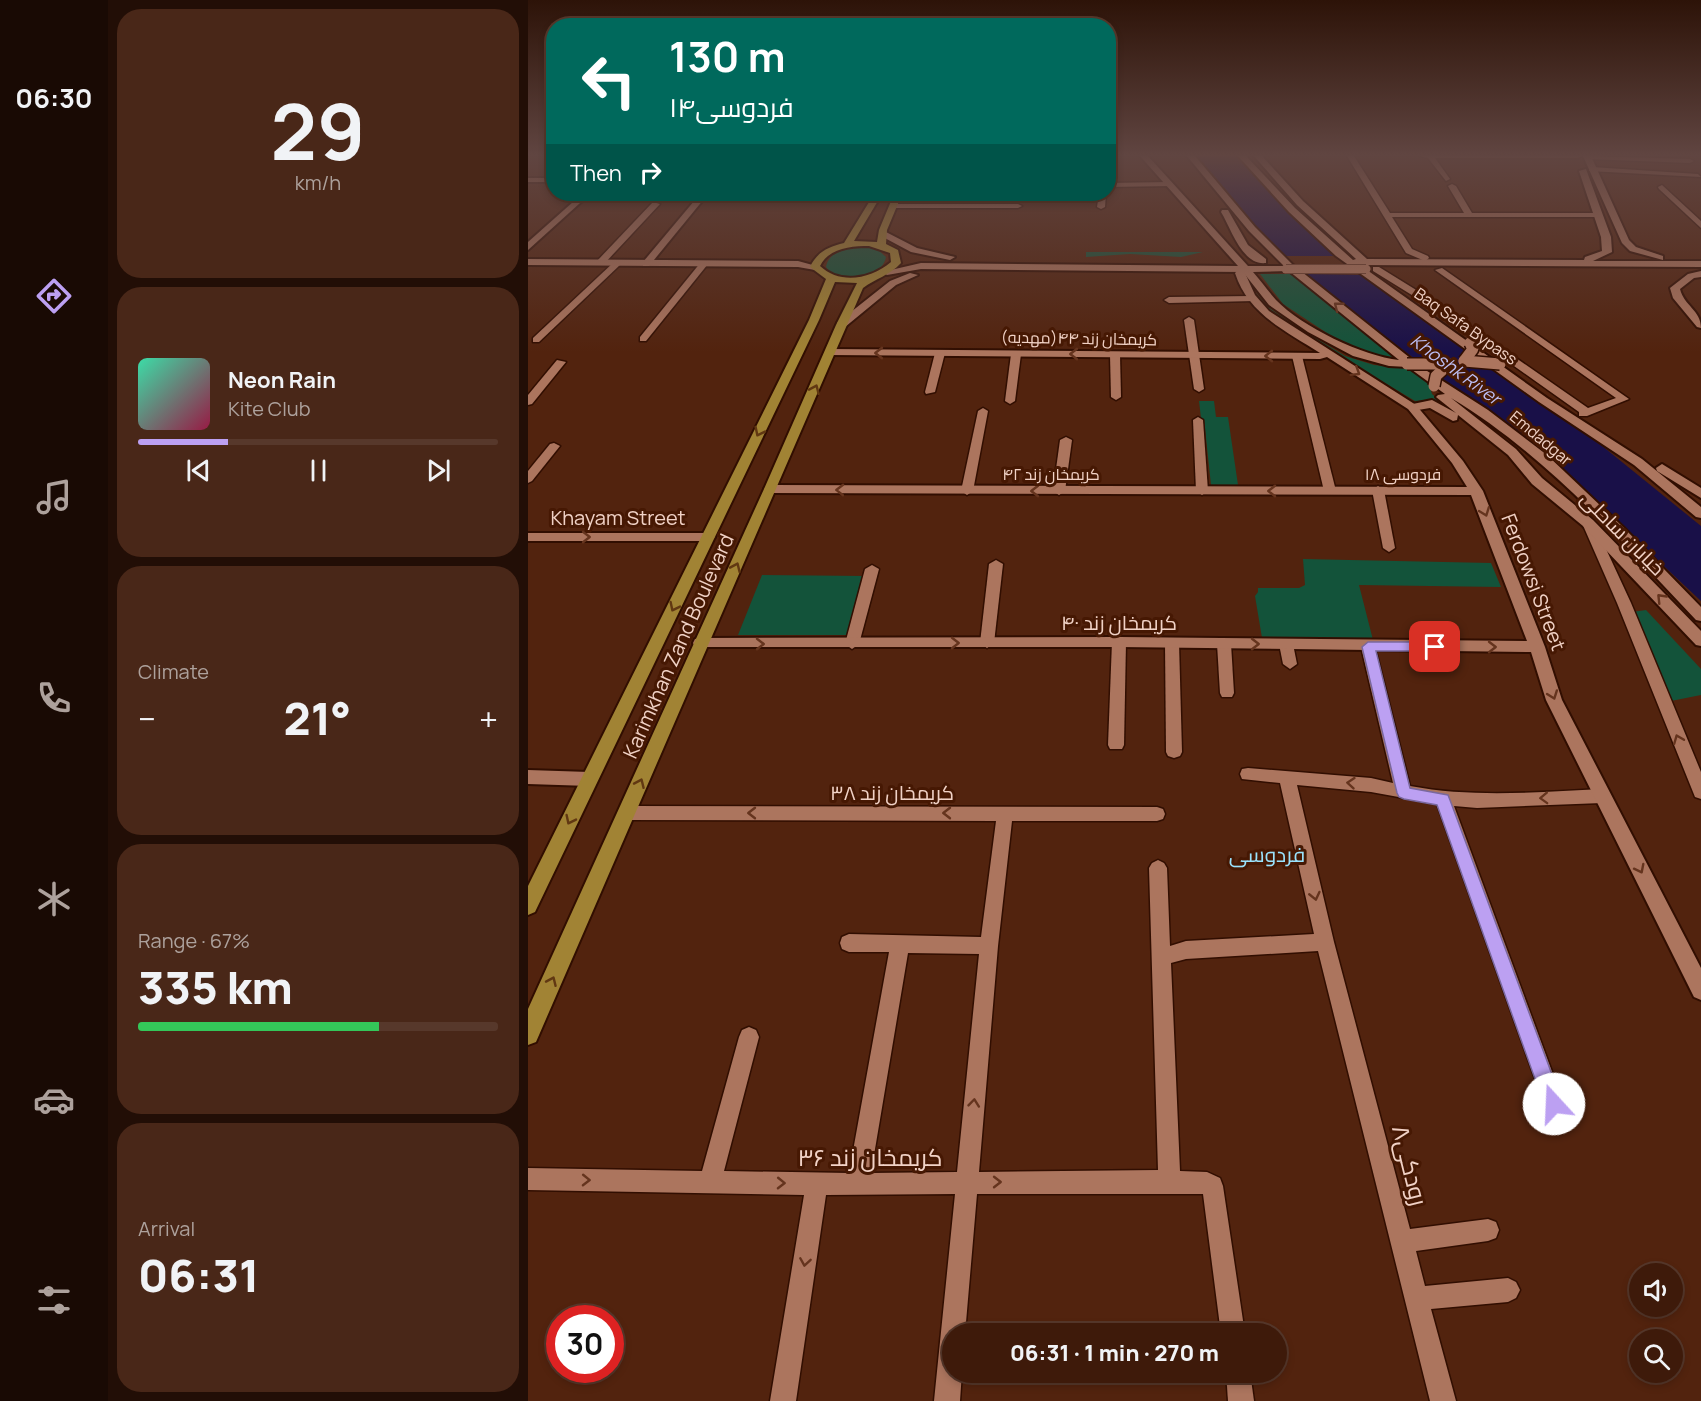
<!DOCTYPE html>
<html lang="en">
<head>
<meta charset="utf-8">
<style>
  :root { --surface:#3e1a0a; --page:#492718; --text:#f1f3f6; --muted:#ada19c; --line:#57382b; --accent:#bca0f2 }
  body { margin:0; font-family:Manrope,Cairo,sans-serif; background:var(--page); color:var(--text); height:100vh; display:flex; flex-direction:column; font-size:22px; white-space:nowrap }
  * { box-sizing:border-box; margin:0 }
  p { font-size:20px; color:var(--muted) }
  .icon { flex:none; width:33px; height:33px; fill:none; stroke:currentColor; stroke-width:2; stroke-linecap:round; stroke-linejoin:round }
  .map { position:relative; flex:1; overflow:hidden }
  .side { display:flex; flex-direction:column; gap:9px; padding:9px; background:#220e06; width:420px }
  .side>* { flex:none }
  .banner { position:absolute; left:18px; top:18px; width:570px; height:183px; border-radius:24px; box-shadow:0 3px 9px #0003,0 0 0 2px var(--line); background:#00695c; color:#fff; overflow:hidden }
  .fabs { position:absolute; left:1101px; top:1263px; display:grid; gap:12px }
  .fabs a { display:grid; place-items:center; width:54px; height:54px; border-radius:50%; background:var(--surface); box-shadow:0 3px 9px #0003,0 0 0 2px var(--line); font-size:30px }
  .speed { position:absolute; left:18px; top:1305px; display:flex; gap:12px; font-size:30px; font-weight:700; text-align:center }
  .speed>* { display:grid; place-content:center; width:78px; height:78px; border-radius:50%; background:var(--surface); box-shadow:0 3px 9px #0003,0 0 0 2px var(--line); line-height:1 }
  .speed .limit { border:9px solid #d22; background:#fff; color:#111 }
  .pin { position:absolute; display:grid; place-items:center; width:51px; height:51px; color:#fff; margin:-26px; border-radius:12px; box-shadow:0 3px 9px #0006 }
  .me { position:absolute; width:66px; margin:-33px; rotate:340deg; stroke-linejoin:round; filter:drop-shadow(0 0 4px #0008) }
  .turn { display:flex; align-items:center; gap:21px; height:126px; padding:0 24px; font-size:27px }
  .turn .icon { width:78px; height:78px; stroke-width:2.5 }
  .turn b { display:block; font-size:42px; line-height:51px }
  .then { display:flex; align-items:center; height:57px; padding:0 24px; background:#0003; gap:12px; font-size:22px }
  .big { font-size:45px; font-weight:800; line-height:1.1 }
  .side .widget { flex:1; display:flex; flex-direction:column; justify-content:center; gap:9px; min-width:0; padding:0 21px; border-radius:24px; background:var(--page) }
  .side .dial { align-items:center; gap:0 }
  .dial b { font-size:78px; line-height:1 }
  .song { display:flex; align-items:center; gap:18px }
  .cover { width:72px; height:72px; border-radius:9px; background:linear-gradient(135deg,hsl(160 70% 55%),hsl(340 70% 35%)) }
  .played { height:6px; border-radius:3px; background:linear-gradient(90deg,var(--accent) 25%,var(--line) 25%) }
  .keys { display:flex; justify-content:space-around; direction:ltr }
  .heat { display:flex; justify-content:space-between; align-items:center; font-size:33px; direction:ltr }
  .charge { height:9px; border-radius:4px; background:linear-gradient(90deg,#34c759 67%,var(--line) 0) }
  .trip { position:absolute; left:414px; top:1323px; width:345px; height:60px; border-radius:30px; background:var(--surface); box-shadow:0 3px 9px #0003,0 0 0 2px var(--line); font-weight:800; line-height:60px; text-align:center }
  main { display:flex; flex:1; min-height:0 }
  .tab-bar { display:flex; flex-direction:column; width:108px; justify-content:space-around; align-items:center; background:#190a04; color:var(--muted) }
  .tab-bar .icon { width:42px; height:42px }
  .tab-bar .selected { color:var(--accent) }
  .tab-bar b { font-size:27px; color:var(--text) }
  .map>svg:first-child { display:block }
  .green { fill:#13533a }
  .water { fill:#191048 }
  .pier { fill:#52230e }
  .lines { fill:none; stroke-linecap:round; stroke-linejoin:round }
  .minor-casing { stroke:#310e01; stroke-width:3 }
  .tertiary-casing { stroke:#310e01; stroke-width:4 }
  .secondary-casing { stroke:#310e01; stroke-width:4 }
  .primary-casing { stroke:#310e01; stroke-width:4 }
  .minor { fill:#ac755e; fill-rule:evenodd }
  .tertiary { fill:#ac755e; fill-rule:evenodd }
  .secondary { fill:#ac755e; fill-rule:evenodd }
  .primary { fill:#a18334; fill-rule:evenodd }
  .secondary-bridge-far1-casing { stroke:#310e01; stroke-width:10; stroke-linecap:butt }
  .secondary-bridge-casing { stroke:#310e01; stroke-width:14; stroke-linecap:butt }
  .secondary-bridge-far1 { stroke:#ac755e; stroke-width:9 }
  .secondary-bridge { stroke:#ac755e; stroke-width:11 }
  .oneway { stroke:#65341e }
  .oneway2 { stroke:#613812 }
  .route { fill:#bca0f2; stroke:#7a689d; stroke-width:1.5 }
  .labels { text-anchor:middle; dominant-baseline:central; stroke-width:6; stroke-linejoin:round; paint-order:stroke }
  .far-street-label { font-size:16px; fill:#f1d2c6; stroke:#461803 }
  .far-water-label { font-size:18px; font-style:italic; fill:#bcbef5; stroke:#461803 }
  .street-label { font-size:20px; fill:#f1d2c6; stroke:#461803 }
  .neighbourhood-label { font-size:21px; fill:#9ae2fc; stroke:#461803 }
  .near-street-label { font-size:24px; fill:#f1d2c6; stroke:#461803 }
</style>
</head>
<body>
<main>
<nav class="tab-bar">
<b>06:30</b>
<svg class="icon selected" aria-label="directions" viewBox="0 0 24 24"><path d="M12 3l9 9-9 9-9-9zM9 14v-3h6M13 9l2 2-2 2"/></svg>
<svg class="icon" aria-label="music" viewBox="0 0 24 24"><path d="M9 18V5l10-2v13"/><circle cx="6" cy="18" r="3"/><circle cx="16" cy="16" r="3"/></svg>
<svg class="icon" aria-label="phone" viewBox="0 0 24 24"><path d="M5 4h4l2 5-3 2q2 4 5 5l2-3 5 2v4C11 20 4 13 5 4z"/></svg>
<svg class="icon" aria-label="climate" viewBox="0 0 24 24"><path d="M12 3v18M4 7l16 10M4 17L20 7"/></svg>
<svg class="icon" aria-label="car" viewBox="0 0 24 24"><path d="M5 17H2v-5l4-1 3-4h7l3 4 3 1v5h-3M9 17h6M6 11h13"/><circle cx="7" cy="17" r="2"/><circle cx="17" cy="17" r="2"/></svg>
<svg class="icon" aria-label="filters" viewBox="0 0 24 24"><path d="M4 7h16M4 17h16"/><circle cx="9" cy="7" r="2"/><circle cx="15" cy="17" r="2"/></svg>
</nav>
<section class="side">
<div class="widget dial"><b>29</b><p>km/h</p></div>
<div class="widget">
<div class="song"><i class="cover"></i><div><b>Neon Rain</b><p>Kite Club</p></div></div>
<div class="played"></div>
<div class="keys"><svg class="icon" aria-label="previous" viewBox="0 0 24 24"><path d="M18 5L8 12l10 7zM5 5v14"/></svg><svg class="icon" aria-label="pause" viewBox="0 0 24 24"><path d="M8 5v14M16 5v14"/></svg><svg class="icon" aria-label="next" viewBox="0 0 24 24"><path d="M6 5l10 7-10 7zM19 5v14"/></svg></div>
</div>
<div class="widget"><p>Climate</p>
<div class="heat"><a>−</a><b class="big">21°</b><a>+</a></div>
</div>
<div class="widget"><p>Range · 67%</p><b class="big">335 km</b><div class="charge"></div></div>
<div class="widget"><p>Arrival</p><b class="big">06:31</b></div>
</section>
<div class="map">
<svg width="1173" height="1401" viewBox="0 0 1173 1401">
  <rect width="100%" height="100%" fill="#52230e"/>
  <g class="green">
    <path d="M 333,247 L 349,249 L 358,257 C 354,280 310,285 298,267 C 301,251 318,249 333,247 Z"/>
    <polygon points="558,252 675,252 653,257 602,254 558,257"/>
    <polygon points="732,274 765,274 873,360 834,351 814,343 755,304"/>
    <polygon points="723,293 728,293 740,307 760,321 817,356 846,365 885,369 900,381 904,394 936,421 902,400 887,401 830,367 756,322 735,308"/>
    <polygon points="671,401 686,401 688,417 700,417 710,485 683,485 676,419 673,418"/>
    <polygon points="775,559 963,563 973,587 831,585 845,640 734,638 727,596 730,592 730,588 771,588 777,585"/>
    <polygon points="234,575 338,576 322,635 210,635"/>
    <polygon points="1118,610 1173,669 1173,695 1143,701 1104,612"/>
  </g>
  <polygon class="water" points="667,156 708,156 781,232 806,254 1004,399 1068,441 1173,526 1173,601 1044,480 784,280 727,227"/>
  <polygon class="pier" points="752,256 814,256 838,275 773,274"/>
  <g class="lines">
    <defs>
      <g id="minor">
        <polygon points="819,156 826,156 862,213 936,213 920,186 924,184 928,186 944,213 1070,213 1074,215 1070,217 864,217 884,249 900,256 901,258 897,261 878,253"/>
        <polygon points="892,156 1054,156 1050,158 907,158 922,179 918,181 900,158"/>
        <polygon points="1058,156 1162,159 1166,161 1162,163 1060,159"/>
        <polygon points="1064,167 1170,174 1173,177 1061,171"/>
        <polygon points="641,182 644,186 580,187 580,183"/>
        <polygon points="1134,185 1173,221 1173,228 1131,189 1130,187"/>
        <polygon points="571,194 578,194 577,207 573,209 569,207"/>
        <polygon points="125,202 132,204 75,265 69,265 69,261"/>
        <polygon points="365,204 490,204 494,206 490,208 362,208 362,204"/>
        <polygon points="86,262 93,264 11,342 5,342 5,338"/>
        <polygon points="173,262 180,264 118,341 112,341 112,337"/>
        <polygon points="845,267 851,267 906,301 1060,408 1088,398 907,270 914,268 1101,399 1059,416 1051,416 1051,412 900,305 845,271"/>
        <polygon points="723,296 728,299 726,301 641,303 636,300 641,297"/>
        <polygon points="661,317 666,320 676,389 671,392 666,389 656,320"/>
        <polygon points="412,350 417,353 407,392 398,394 397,392 407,353"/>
        <polygon points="488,351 493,354 487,401 482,404 477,401 483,354"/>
        <polygon points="587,352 592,355 593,397 588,400 583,397 582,355"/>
        <polygon points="765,354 774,356 808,491 806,494 798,494 796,491 764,356"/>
        <polygon points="29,360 38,362 4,404 0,405 0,395"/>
        <polygon points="455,408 460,411 445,491 439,495 433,491 450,411"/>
        <polygon points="670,417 675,420 680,491 674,495 668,491 665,420"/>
        <polygon points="538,437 544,440 537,491 531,495 525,491 532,440"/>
        <polygon points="26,443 32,446 4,481 0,483 0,471 22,444"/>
        <polygon points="850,486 856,490 867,548 861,552 855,548 844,490"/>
        <polygon points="1060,519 1066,523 1103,603 1173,772 1173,799 1167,797 1165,792 1089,603 1054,523"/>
        <polygon points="468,560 475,564 466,643 459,648 452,643 461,564"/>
        <polygon points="344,565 351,569 331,644 324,649 317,644 337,569"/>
        <polygon points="591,637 598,642 596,745 594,749 582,749 580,745 584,642"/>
        <polygon points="644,638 651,643 654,752 652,756 646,758 640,756 638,752 637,643"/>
        <polygon points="696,639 703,644 706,693 704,697 694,697 692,693 689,644"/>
        <polygon points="758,639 765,644 769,664 762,669 755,664 751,644"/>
        <path d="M 840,642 L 847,647 L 882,786 C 946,798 1010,792 1074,789 L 1080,791 L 1082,796 L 1080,801 L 1074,803 L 949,808 L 926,806 L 1036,1104 L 1033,1111 L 1026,1114 L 1019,1111 L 1016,1104 L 909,804 L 843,792 L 769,785 L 806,942 L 882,1229 L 960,1219 L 968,1222 L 971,1230 L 968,1238 L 960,1241 L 888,1251 L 897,1286 L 980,1278 L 988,1282 L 992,1290 L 988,1298 L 980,1302 L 903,1309 L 928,1401 L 902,1401 L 790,951 L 658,959 L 643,963 L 652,1171 L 679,1172 L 692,1178 L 695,1186 L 717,1334 L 693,1334 L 675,1194 L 449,1194 L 437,1334 L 424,1334 L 424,1372 L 434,1372 L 432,1401 L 406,1401 L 427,1194 L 298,1195 L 268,1401 L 242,1401 L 276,1195 L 0,1190 L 0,1168 L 174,1171 L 211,1037 L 214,1030 L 221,1027 L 228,1030 L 231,1037 L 196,1171 L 321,1173 L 361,952 L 321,952 L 314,949 L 312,943 L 314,937 L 321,934 L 453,937 L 468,821 L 99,820 L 93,818 L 91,813 L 93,808 L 99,806 L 629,807 L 635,809 L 637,814 L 635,819 L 629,821 L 484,821 L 470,946 L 451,1172 L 630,1170 L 621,868 L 624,863 L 630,860 L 636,863 L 639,868 L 642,946 L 658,941 L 786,934 L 752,783 L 714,779 L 712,774 L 714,769 L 720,768 L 843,778 L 865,783 L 833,647 ZM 380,953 L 451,954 L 429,1172 L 343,1173 Z"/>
        <polygon points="698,1372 722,1372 726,1401 700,1401"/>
      </g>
      <g id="tertiary">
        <polygon points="54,194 62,194 0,250 0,242"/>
        <polygon points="172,194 180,194 121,266 115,266 115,262"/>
        <path d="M 714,266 L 722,268 L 717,273 L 727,295 L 741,311 L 888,405 L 935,461 L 955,491 L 1017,647 L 1034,700 L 1173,968 L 1173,1000 L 1166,997 L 1018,700 L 1003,652 L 591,647 L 167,647 L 165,643 L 167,639 L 173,638 L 591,637 L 999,641 L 943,495 L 243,493 L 236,489 L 243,485 L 939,487 L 924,463 L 880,409 L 799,357 L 792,359 L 302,355 L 297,352 L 302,349 L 792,353 C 758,331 720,314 707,273 Z"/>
        <polygon points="0,533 180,533 187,537 180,541 0,541"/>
        <polygon points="0,770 61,772 67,774 70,779 67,784 61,786 0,784"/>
      </g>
      <g id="secondary">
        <path d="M 612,156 L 620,156 L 720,266 L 756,266 L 721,231 L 659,156 L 667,156 L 727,227 L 764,264 L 896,369 L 960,410 L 1019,455 L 1095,527 L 1173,607 L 1173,621 L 1168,620 C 1092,540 1018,455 923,398 L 988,449 L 1014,478 L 1065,520 L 1173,631 L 1173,646 L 1168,645 L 1055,526 L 1004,484 L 980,455 L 930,415 L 929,420 L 925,421 L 902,408 L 884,411 L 878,407 L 880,405 L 904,400 L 928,413 L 908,397 L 910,395 L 917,394 L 880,367 L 861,366 L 825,356 L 780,332 L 741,305 L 715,272 L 393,269 L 359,275 L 354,272 L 393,263 L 710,266 ZM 761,271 L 871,360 C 835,356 774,327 748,300 C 740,291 733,281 725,272 Z"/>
        <polygon points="710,156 718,156 767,208 825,260 828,259 769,205 726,156 734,156 775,201 839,259 1056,260 1057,257 1074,251 1073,237 1051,171 1058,169 1083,237 1084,252 1065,261 1173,261 1173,267 832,265 1019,398 1114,459 1173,507 1173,518 1168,517 1106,465 1011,402 808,256 761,212"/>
        <polygon points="1055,156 1063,156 1101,240 1108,247 1135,256 1135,260 1102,251 1094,243"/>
        <rect x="0" y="178" width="26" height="4"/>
        <path d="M 694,210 L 700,210 L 720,245 L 738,259 L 738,263 C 714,266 703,228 693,212 Z"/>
        <polygon points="356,231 389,248 427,257 422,260 383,252 353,236 352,234"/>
        <polygon points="0,259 270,261 292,267 287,270 270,267 0,265"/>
        <path d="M 1173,271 L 1173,277 L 1166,278 L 1152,289 C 1156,306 1173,310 1173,328 L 1169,327 L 1145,298 L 1142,288 L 1160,274 Z"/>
        <polygon points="382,273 390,275 368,285 317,327 309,327 309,323 362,281"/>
        <polygon points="1134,464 1173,488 1173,498 1129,471 1128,468"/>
      </g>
      <path id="primary" d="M 346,194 L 354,194 L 326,241 L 349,242 L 351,230 L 366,194 L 374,194 L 359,230 L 358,244 L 370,250 L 373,263 C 362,275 347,279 335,288 L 8,1042 L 0,1045 L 0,1009 L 236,489 L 308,325 L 329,283 L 307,282 L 291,320 L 7,912 L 0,915 L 0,886 L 281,320 L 298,279 L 282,267 C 289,252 300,247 316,243 ZM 341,246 L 362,253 L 363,262 C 343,279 312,285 292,266 C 301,248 323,246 341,246 Z"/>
    </defs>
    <use href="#minor" class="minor-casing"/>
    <use href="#tertiary" class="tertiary-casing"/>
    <use href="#secondary" class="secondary-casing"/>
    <use href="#primary" class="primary-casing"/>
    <use href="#minor" class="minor"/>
    <use href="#tertiary" class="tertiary"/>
    <use href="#secondary" class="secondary"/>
    <use href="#primary" class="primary"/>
    <defs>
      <polyline id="secondary-bridge-far1" points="758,269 838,269"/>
      <g id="secondary-bridge">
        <polyline points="936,361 972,364"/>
        <polyline points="936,361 945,349 942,343"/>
        <polyline points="879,364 921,364"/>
        <polyline points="906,386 908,376 921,364"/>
      </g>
    </defs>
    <use href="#secondary-bridge-far1" class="secondary-bridge-far1-casing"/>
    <use href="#secondary-bridge" class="secondary-bridge-casing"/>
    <use href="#secondary-bridge-far1" class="secondary-bridge-far1"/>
    <use href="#secondary-bridge" class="secondary-bridge"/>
  </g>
  <defs><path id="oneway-chevron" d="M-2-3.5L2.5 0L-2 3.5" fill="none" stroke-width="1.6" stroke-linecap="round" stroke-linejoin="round" transform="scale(1.5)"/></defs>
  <g class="oneway">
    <use href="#oneway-chevron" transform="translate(810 306) rotate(-142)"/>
    <use href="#oneway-chevron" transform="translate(351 353) rotate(180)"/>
    <use href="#oneway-chevron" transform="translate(546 354) rotate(-180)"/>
    <use href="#oneway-chevron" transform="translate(741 356) rotate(-180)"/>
    <use href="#oneway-chevron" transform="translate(828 372) rotate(32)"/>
    <use href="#oneway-chevron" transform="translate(312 490) rotate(-179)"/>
    <use href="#oneway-chevron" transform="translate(507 491) rotate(-180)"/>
    <use href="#oneway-chevron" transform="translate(744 491) rotate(180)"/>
    <use href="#oneway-chevron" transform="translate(957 512) rotate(69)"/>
    <use href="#oneway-chevron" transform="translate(58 537)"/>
    <use href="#oneway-chevron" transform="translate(1133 598) rotate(-134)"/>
    <use href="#oneway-chevron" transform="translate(427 643)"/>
    <use href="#oneway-chevron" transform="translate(232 644)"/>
    <use href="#oneway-chevron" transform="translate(727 644)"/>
    <use href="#oneway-chevron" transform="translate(964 647)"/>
    <use href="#oneway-chevron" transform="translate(1025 695) rotate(70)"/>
    <use href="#oneway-chevron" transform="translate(1150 739) rotate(-112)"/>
    <use href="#oneway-chevron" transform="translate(823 783) rotate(-175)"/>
    <use href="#oneway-chevron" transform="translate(1016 798) rotate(178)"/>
    <use href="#oneway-chevron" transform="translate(224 813) rotate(-180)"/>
    <use href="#oneway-chevron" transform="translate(419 813) rotate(-180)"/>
    <use href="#oneway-chevron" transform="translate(1112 869) rotate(63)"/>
    <use href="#oneway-chevron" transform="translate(787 896) rotate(77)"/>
    <use href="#oneway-chevron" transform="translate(446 1103) rotate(-84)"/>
    <use href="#oneway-chevron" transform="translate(58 1180) rotate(1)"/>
    <use href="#oneway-chevron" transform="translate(469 1182)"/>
    <use href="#oneway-chevron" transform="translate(253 1183) rotate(1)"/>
    <use href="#oneway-chevron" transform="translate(277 1262) rotate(99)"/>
  </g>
  <g class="oneway2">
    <use href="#oneway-chevron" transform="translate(287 389) rotate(-66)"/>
    <use href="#oneway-chevron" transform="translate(231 432) rotate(116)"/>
    <use href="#oneway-chevron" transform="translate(208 567) rotate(-66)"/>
    <use href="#oneway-chevron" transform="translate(146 607) rotate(116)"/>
    <use href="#oneway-chevron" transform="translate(112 783) rotate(-66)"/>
    <use href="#oneway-chevron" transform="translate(42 820) rotate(116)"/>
    <use href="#oneway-chevron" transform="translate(24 981) rotate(-66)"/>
  </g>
  <linearGradient id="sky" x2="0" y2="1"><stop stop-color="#2d1308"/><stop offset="0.44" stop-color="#604541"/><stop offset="1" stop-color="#604541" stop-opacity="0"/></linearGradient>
  <rect width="1173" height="352" fill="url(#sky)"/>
  <polygon class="route" points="840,642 907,642 914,647 907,651 848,651 882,788 920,795 922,800 1035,1104 1033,1111 1026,1114 1019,1111 1016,1104 909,805 876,799 871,797 869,793 834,647"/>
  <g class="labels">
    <g class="far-street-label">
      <text transform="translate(938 326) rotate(35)">Baq Safa Bypass</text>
      <text transform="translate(551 338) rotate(1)">کریمخان زند ۴۴(مهدیه)</text>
      <text transform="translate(1013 438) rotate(40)">Emdadgar</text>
      <text x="523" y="474">کریمخان زند ۴۲</text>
      <text x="875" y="474">فردوسی ۱۸</text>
    </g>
    <g class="far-water-label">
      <text transform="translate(928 369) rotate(36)">Khoshk River</text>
    </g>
    <g class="street-label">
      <text x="90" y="517">Khayam Street</text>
      <text transform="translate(1095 533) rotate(45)">خیابان ساحلی</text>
      <text transform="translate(1006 582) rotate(69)">Ferdowsi Street</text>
      <text x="591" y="622">کریمخان زند ۴۰</text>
      <text transform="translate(150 646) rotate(-66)">Karimkhan Zand Boulevard</text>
      <text x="364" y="792">کریمخان زند ۳۸</text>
    </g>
    <g class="neighbourhood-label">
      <text x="739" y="854">فردوسی</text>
    </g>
    <g class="near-street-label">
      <text x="342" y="1156">کریمخان زند ۳۶</text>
      <text transform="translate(883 1165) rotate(76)">رودکی۸</text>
    </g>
  </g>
</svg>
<div class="fabs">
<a><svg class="icon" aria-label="sound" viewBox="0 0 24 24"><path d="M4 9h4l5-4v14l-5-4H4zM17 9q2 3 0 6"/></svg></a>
<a><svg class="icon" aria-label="search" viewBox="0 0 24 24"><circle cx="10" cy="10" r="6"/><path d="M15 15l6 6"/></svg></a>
</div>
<div class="speed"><div class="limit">30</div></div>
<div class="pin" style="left:907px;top:647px;background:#d93025"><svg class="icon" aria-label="arrive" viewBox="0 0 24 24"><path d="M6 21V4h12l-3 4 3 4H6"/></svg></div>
<svg class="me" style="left:1026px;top:1104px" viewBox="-20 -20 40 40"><circle r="19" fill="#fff"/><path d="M0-13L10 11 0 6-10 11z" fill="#bca0f2"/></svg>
<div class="trip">06:31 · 1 min · 270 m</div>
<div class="banner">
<div class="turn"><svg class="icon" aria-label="left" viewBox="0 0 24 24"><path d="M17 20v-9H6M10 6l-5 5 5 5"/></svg><div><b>130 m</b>فردوسی۱۴</div></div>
<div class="then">Then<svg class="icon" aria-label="right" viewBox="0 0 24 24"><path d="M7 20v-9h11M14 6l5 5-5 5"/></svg></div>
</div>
</div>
</main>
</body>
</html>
